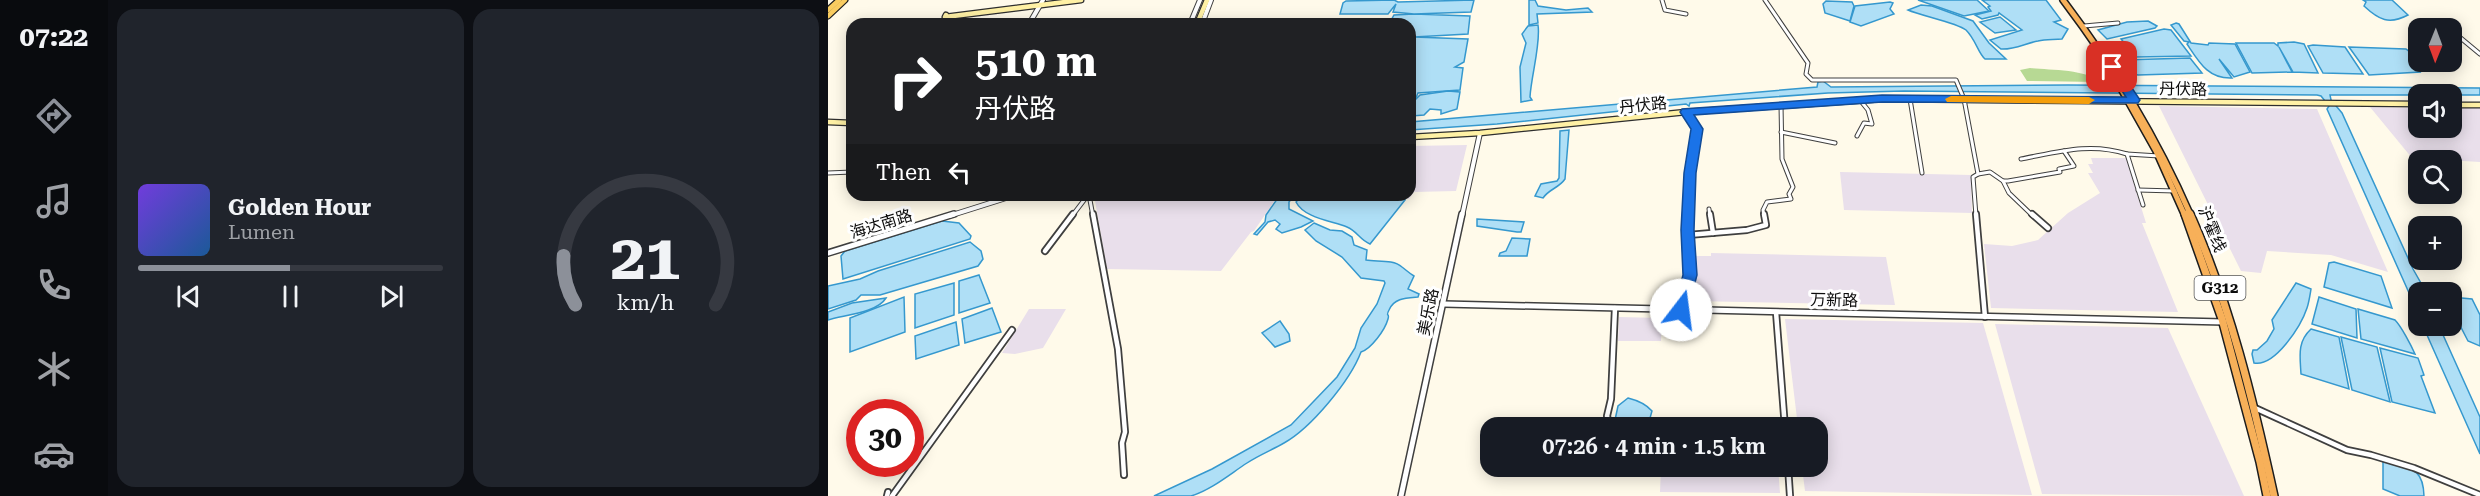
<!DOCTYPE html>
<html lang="en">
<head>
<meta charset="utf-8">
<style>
  :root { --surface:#171b24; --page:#20242c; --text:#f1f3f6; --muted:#9ea1a6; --line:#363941; --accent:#8c9099 }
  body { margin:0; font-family:"Roboto Serif","Noto Sans SC",serif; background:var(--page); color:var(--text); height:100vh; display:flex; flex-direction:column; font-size:22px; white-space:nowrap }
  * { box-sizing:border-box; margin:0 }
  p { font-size:20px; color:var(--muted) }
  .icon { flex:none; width:33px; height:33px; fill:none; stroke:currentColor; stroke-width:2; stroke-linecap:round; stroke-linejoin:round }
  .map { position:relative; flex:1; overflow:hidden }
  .details { display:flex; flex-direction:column; gap:9px; padding:9px; background:#0d0f14; width:720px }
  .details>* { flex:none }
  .hud { position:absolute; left:18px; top:18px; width:570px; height:183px; border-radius:18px; box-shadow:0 3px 15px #0003; background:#202124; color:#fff; overflow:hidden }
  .needle { width:39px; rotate:181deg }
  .controls { position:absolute; left:1580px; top:18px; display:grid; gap:12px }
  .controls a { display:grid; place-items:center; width:54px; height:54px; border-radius:12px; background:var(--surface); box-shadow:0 3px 15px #0003; font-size:30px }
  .speed { position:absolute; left:18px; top:399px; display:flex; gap:12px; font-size:30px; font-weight:700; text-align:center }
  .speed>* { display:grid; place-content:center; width:78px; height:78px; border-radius:50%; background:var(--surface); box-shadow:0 3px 15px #0003; line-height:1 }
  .speed .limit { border:9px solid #d22; background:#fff; color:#111 }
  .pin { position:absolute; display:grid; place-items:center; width:51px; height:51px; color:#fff; margin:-26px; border-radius:12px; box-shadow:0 3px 9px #0006 }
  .me { position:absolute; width:66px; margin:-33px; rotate:15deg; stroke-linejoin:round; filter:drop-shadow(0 0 4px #0008) }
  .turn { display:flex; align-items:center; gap:21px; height:126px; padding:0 30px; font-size:27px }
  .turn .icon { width:78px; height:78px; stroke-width:2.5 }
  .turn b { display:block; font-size:42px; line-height:51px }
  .then { display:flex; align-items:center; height:57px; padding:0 30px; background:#0003; gap:12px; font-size:22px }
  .details .widget { flex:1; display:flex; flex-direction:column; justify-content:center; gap:9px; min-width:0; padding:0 21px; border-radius:18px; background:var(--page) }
  .details .dial { align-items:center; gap:0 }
  .dial svg { height:156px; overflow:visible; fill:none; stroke:var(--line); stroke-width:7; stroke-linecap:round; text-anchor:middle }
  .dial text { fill:var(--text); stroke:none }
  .song { display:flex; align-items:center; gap:18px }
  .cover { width:72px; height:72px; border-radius:9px; background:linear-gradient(135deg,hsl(260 70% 55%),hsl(210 70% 35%)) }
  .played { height:6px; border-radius:3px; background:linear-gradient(90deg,var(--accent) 50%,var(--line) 50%) }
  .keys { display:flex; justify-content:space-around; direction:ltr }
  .details .tiles { flex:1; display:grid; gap:9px; grid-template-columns:repeat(2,1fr) }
  .trip { position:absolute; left:652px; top:417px; width:348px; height:60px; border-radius:18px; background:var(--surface); box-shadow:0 3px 15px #0003; font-weight:600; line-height:60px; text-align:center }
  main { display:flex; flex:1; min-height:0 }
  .menu { display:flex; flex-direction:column; width:108px; justify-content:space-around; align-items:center; background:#090b0e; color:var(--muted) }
  .menu .icon { width:42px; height:42px }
  .menu .selected { color:var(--accent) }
  .menu b { font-size:27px; color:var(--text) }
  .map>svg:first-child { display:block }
  .industrial { fill:#e9dfeb }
  .forest { fill:#b7d994 }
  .water { fill:#afdff6; stroke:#3598ce; stroke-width:1.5 }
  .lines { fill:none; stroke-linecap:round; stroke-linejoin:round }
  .minor-far1-casing { stroke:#3f3f3f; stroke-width:5 }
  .minor-casing { stroke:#3f3f3f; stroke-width:8 }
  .tertiary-far1-casing { stroke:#3f3f3f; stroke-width:6 }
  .tertiary-casing { stroke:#3f3f3f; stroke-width:8 }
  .secondary-casing { stroke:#2e2e2e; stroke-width:7 }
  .primary-casing { stroke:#1d1d1d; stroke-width:7 }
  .trunk-far1-casing { stroke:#1d1d1d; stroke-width:8 }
  .trunk-casing { stroke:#1d1d1d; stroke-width:10 }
  .minor-far1 { stroke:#fff; stroke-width:3 }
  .minor { stroke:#fff; stroke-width:4.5 }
  .tertiary-far1 { stroke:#fff; stroke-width:4 }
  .tertiary { stroke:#fff; stroke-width:5 }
  .secondary { stroke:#fff1a5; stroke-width:4.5 }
  .primary { stroke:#f9cc60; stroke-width:4.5 }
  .trunk-far1 { stroke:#f7b059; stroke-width:5 }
  .trunk { stroke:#f7b059; stroke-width:7 }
  .route { fill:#1a73e8; stroke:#114b97; stroke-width:1.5 }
  .slow { fill:#f59e0b }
  .labels { text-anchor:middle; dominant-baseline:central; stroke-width:6; stroke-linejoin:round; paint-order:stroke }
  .shield { fill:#fff; stroke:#555; stroke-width:1.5 }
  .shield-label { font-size:15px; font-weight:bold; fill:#0c0c0c }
  .street-label { font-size:16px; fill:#0c0c0c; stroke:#fff }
</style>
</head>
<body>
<main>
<nav class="menu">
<b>07:22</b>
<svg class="icon selected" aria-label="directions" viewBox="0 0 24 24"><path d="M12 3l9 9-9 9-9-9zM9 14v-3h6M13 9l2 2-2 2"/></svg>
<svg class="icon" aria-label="music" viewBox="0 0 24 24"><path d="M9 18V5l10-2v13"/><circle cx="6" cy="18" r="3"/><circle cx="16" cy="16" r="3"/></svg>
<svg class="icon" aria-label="phone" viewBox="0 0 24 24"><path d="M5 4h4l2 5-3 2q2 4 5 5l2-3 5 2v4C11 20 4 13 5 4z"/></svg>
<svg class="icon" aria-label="climate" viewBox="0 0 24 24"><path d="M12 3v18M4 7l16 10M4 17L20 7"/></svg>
<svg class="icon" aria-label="car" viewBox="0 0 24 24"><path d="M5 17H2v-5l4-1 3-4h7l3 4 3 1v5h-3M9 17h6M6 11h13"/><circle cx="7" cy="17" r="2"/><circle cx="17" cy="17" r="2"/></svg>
</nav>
<section class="details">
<div class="tiles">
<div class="widget">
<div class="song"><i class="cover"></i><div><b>Golden Hour</b><p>Lumen</p></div></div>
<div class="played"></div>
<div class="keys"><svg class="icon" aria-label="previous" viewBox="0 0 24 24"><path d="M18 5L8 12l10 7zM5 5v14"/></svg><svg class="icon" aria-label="pause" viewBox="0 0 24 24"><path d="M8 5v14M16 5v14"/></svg><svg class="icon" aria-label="next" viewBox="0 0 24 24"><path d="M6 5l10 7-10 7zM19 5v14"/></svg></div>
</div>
<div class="widget dial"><svg viewBox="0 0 100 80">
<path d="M14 69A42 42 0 1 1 86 69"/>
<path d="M14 69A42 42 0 0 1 8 44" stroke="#8c9099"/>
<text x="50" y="56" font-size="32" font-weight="700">21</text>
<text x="50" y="72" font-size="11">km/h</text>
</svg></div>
</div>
</section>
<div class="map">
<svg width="1652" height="496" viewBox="0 0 1652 496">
  <rect width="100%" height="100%" fill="#fffaea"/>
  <g class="industrial">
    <polygon points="1331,106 1489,109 1560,272 1503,255 1439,251 1433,273 1413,271"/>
    <polygon points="1542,107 1590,108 1590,128 1623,128 1623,108 1652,108 1652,162 1584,158"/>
    <polygon points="639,145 628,191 586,192 581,199 563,195 582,195 582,146"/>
    <polygon points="1263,158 1298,158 1318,223 1314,223 1350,312 1163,308 1156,244 1184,246 1210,240 1240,213 1272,193 1260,173 1265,173 1260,164 1265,164"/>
    <polygon points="1012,172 1143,175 1144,213 1016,210"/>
    <polygon points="266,195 418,195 416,200 447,200 426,231 423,232 393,271 279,269"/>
    <polygon points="883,253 1058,257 1067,305 864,301 863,256 883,256"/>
    <polygon points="201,309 238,309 215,348 187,354 174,353"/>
    <polygon points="791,317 834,318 833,341 790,341"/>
    <polygon points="957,319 1155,323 1204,495 977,491 974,467 990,466 990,428 970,427"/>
    <polygon points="1167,324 1340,328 1416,496 1214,494"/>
    <polygon points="833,467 950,467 952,493 832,492"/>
  </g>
  <path class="forest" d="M 1202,68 C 1220,70 1260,69 1271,82 L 1199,81 L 1192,70 Z"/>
  <g class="water">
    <polygon points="566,0 570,2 646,0 643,12 586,14 642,16 640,34 586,37 640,39 636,62 627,67 635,68 632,90 590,93 582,112 582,24 561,24 566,15 586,14 565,12 568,4 560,14 512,14 515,3 518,1"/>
    <polygon points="701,0 707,0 710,6 738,10 760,8 764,12 709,14 710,23 701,25"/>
    <polygon points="1090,0 1149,0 1161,11 1136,16"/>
    <path d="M 1154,0 L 1218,0 L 1233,20 L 1226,22 L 1240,29 L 1234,39 C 1226,40 1218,39 1210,41 C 1198,43 1186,50 1173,49 L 1162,40 L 1194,30 L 1171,13 L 1170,15 L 1154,19 L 1147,15 L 1163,11 L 1160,7 L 1162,6 Z"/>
    <path d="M 1535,0 L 1564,0 L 1580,15 C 1561,25 1551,20 1536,6 L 1538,2 Z"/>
    <polygon points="998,1 1024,2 1026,6 1022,21 997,13 995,4"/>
    <polygon points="1062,2 1065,3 1062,9 1066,14 1033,26 1022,22 1027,6"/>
    <path d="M 1093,5 L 1104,6 L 1145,21 L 1161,43 L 1178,59 L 1157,59 C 1150,53 1148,40 1138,30 C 1128,22 1093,16 1080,10 Z"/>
    <polygon points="1172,17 1188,30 1167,33 1152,22"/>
    <polygon points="1320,21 1329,26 1327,28 1279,39 1270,30 1299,22"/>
    <path d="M 1348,23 L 1351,24 L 1363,43 L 1380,45 L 1381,43 L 1407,44 L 1422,72 L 1406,77 L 1391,59 L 1404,78 C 1380,79 1371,62 1359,44 L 1361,42 L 1356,41 L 1343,25 Z"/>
    <path d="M 710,25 C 713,43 703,77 702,97 L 704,100 L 693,102 L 692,67 L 698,43 L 694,34 L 700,26 Z"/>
    <polygon points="1336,29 1343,30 1363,56 1308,57 1293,39"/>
    <polygon points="1466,42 1476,44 1490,73 1465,72 1451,47 1464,72 1424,73 1408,43 1446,43 1450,46 1450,43"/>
    <polygon points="1485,45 1517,47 1535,74 1495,73 1480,46"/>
    <polygon points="1521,47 1578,49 1583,53 1584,61 1592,72 1541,75"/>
    <polygon points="1362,58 1374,73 1310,75 1302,73 1294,60"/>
    <polygon points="995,81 1003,87 1240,85 1652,88 1652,95 1502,95 1503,100 1514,113 1585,269 1598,292 1590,292 1590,313 1499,109 1501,106 1493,96 1489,95 1076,91 1000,93 862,103 861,106 858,104 669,124 582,130 582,122 989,87 990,82"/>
    <polygon points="620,91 632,92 629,109 613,114 613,110 602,109 596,115 584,116 586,101 592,95"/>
    <path d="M 741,130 L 737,179 C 731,188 721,189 715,198 L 707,196 L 713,184 L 729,181 L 731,178 L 732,131 Z"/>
    <polygon points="452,195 466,195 461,202 461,209 485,221 473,227 454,233 448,229 452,224 447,220 440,222 429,235 426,234 437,222 438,215"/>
    <path d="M 474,195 L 551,195 L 577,200 L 542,244 C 532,240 529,231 519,227 C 504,221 476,218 468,202 Z"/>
    <polygon points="649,219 696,222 693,232 689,232 649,226"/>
    <polygon points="114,221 131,223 143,236 142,239 15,279 13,256 17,251"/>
    <path d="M 486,223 L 502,230 L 514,231 L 524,237 L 526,245 L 539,250 L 538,260 C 549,262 565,259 574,267 C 578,270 581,273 586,276 L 580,289 L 591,294 L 590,297 C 578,298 566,298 561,310 C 557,318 562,312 560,319 C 557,330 543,349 533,352 C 522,381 483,428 456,443 C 444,450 431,455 419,463 C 402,474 383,490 363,496 C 352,496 337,496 326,496 L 384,469 L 463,425 L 509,377 L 527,348 L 533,328 L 549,304 L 557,283 L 556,281 L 533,278 L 514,257 L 488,241 L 477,230 Z"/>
    <polygon points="684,238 702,239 699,256 671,256 672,253 678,251"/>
    <polygon points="142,242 153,251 155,259 150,266 52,295 33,295 28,300 0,309 0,286 32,279 50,271"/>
    <polygon points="1506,262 1553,276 1564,308 1496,287 1501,263"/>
    <polygon points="151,275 162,303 131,313 131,281"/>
    <polygon points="126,283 126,315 87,328 87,294"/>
    <path d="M 1468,283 L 1483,289 C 1482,295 1481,302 1479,308 C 1473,326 1447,367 1426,363 L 1424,354 L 1425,350 L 1429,350 L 1439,341 L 1446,329 L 1444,320 Z"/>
    <polygon points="76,297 77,332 22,352 22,318"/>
    <polygon points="1491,297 1528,309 1529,338 1484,324"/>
    <polygon points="1623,297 1644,299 1652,315 1652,346 1640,341 1623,308"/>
    <path d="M 58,298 C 49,313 16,315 0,320 L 0,312 L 24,303 Z"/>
    <polygon points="164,308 173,332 137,343 134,319"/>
    <path d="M 1530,309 L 1567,320 C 1573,326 1583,345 1587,354 L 1533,339 Z"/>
    <polygon points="452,321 461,334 462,341 447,347 434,333"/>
    <polygon points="128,322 131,345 88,359 87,336"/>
    <polygon points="1595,326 1611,326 1652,417 1652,454"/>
    <path d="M 1483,329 L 1511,337 L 1521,389 L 1473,374 C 1472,356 1469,342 1483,329 Z"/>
    <polygon points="1513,337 1549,347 1562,402 1524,390"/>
    <polygon points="1552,348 1590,358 1596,375 1593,376 1607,413 1564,402"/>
    <path d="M 800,398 C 808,400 818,404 824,411 L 822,418 L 841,419 L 841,427 L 791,427 L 787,420 L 790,406 Z"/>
    <path d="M 1555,461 C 1581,470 1595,465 1596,496 L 1572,496 L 1555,489 Z"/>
  </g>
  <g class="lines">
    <defs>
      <g id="minor-far1">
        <polyline points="834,0 837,10 858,14"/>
        <polyline points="937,0 980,63 978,74 984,80 1128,80 1136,99 1150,174 1145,177 1148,216"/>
        <polyline points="1614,22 1621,28"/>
        <polyline points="1256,26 1290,23"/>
        <polyline points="1623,30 1652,54"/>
        <polyline points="1082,99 1094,173"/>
        <polyline points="858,112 869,129 862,173 861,216"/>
        <polyline points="953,132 1007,143"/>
        <polyline points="1029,136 1036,123 1044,124 1040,110 1032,100"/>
        <path d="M 1193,159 C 1230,152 1262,142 1299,154"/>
        <polyline points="0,173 24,172"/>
        <polyline points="1150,174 1162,172 1175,181 1180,181 1232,172 1231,169 1246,166 1236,151"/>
        <polyline points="1175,181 1181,193 1205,216"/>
        <polyline points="1310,190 1347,191"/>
        <polyline points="261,195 265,216"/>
        <polyline points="1315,205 1299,154 1331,156"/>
        <polyline points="881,209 882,216"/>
        <polyline points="244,216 260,195"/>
        <polyline points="936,216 935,210 939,202 963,199 961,194 965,187 954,159 953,105"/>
      </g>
      <g id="minor">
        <polyline points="265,214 290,349 297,432 294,443 296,475"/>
        <polyline points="882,214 885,233"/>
        <polyline points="1148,214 1157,317"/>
        <polyline points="1204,214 1220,228"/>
        <polyline points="860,235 919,230 938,225 936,214"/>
        <polyline points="217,251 245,214"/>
        <polyline points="853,310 862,275 861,214"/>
        <polyline points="948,312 957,428"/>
        <polyline points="1427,408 1519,450 1543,455 1586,468 1652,495"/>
        <polyline points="782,428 779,416 783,399 787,308"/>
        <polyline points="960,466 962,496"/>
        <polyline points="59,496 60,492"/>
        <polyline points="64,496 184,330"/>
      </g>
      <g id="tertiary-far1">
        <polyline points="201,24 215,0"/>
        <polyline points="362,24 372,0"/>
        <polyline points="374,24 383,0"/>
        <polyline points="121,216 178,198 180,195"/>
        <polyline points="634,216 652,133"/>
      </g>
      <g id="tertiary">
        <polyline points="0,253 126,214"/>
        <polyline points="616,304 1396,322"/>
        <polyline points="573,496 634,214"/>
      </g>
      <g id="secondary">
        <polyline points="118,15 117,17 253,0"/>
        <polyline points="369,24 379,0"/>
        <polyline points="1623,105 1652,105"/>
        <polyline points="0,122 24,123"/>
        <polyline points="582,137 652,133 858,112 1054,99 1590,104"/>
      </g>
      <g id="primary">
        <polyline points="0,10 11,0"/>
        <polyline points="0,16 17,0"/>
      </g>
      <g id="trunk-far1">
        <path d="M 1235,0 C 1287,69 1328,136 1363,216"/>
        <polyline points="1283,71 1328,151 1357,216"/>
      </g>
      <g id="trunk">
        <polyline points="1357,214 1394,319 1432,462 1439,496"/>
        <path d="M 1362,214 C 1402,304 1425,400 1446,496"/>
      </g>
    </defs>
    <use href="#minor-far1" class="minor-far1-casing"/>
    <use href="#minor" class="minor-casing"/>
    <use href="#tertiary-far1" class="tertiary-far1-casing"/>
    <use href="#tertiary" class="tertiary-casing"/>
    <use href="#secondary" class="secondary-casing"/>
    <use href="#primary" class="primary-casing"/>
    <use href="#trunk-far1" class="trunk-far1-casing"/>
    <use href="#trunk" class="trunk-casing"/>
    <use href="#minor-far1" class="minor-far1"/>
    <use href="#minor" class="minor"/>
    <use href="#tertiary-far1" class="tertiary-far1"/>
    <use href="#tertiary" class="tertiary"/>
    <use href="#secondary" class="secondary"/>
    <use href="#primary" class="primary"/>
    <use href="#trunk-far1" class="trunk-far1"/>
    <use href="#trunk" class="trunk"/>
  </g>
  <polygon class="route" points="1284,63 1290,67 1312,100 1310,103 1054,102 866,115 875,129 868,173 866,230 869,275 860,310 858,314 848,314 846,310 855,275 853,230 856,173 863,129 852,112 854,109 1054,95 1298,97 1279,67"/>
  <polygon class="slow" points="1123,96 1261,97 1267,100 1261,104 1119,102 1117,99"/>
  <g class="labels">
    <rect class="shield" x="1366.5" y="276" width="51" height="24" rx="4.5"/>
    <g class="shield-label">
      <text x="1392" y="288">G312</text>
    </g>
    <g class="street-label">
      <text transform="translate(1355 89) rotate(1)">丹伏路</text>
      <text transform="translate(815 105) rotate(-6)">丹伏路</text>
      <text transform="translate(53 224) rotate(-17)">海达南路</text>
      <text transform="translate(1384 229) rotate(68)">沪霍线</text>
      <text transform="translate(1006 300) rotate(1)">万新路</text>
      <text transform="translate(600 312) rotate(-78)">美乐路</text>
    </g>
  </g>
</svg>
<div class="controls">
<a><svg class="needle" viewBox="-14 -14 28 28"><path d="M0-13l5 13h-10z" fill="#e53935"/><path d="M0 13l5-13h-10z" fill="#9ea1a6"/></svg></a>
<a><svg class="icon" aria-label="sound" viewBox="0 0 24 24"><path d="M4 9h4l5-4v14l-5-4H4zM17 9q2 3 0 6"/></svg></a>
<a><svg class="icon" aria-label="search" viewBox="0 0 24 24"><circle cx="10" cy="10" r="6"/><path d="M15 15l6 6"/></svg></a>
<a>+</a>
<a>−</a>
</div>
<div class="speed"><div class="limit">30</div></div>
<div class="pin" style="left:1284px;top:67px;background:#d93025"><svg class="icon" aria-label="arrive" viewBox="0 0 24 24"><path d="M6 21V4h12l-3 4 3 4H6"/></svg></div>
<svg class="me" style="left:853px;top:310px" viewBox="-20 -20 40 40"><circle r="19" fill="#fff"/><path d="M0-13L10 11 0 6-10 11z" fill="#1a73e8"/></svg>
<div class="trip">07:26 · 4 min · 1.5 km</div>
<div class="hud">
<div class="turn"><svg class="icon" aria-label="right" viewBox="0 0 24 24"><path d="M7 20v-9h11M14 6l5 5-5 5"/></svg><div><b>510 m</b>丹伏路</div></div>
<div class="then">Then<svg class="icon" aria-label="left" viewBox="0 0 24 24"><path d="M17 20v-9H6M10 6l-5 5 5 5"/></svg></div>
</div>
</div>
</main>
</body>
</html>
